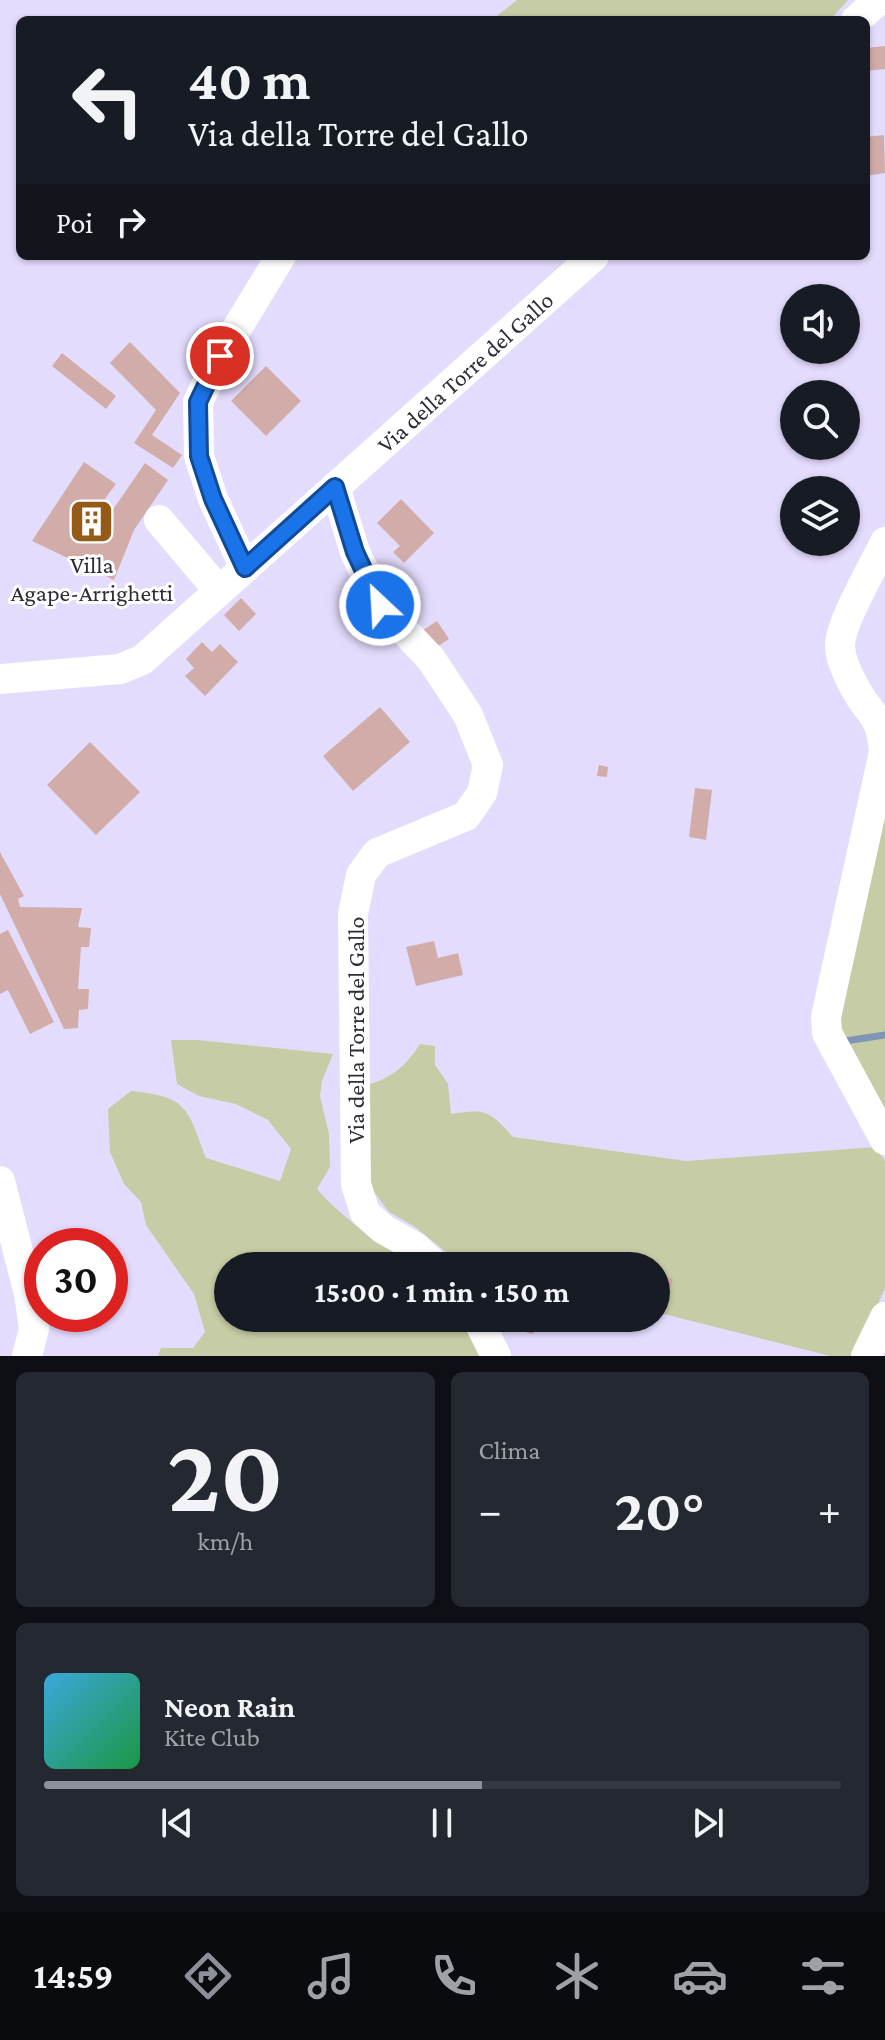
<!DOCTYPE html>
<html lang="it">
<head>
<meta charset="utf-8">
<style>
  :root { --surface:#171b24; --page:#242831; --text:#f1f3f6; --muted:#9ea1a6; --line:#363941; --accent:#8c9099 }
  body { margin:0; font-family:"Crimson Pro",serif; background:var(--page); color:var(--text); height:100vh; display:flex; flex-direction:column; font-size:30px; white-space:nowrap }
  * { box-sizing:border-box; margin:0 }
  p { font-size:26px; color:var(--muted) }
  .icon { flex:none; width:44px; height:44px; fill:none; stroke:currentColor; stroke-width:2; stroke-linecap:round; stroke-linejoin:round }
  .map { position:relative; height:1356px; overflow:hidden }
  .sheet { display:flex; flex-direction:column; gap:16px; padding:16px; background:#0d0f14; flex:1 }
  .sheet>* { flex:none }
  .guide { position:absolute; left:16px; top:16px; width:854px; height:244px; border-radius:12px; box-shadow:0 2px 6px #0004; background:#171b24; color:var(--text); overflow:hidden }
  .buttons { position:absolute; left:780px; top:284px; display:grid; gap:16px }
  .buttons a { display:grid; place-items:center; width:80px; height:80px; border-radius:50%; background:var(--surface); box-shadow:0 2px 6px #0004; font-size:40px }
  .speed { position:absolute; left:24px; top:1228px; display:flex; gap:16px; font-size:40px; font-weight:700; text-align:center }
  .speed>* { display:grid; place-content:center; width:104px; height:104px; border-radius:50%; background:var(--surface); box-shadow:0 2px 6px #0004; line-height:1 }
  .speed .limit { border:12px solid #d22; background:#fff; color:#111 }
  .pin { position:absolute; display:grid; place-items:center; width:68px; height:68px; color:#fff; margin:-34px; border:4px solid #fff; border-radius:50%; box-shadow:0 2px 8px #0007 }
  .me { position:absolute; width:88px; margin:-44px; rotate:335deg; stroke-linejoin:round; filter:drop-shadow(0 0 6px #0008) }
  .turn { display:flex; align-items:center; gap:28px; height:168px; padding:0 40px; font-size:36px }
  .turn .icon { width:104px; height:104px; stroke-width:2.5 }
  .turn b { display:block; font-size:56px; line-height:68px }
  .then { display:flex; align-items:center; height:76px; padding:0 40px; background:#0003; gap:16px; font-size:30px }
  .big { font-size:60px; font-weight:700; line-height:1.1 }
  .sheet .tile { flex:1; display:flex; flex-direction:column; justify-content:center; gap:12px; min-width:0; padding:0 28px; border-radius:12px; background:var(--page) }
  .sheet .dial { align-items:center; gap:0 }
  .dial b { font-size:104px; line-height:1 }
  .song { display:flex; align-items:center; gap:24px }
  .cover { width:96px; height:96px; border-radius:12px; background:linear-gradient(135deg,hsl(200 70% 55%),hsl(140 70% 35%)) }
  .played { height:8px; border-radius:4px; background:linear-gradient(90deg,var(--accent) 55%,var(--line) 55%) }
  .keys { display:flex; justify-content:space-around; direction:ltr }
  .heat { display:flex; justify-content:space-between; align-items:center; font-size:44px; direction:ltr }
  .sheet .tiles { flex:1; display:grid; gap:16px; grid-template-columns:1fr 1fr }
  .tile:last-child { grid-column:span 2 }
  .trip { position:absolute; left:214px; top:1252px; width:456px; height:80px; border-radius:40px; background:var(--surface); box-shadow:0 2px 6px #0004; font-weight:700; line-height:80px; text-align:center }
  .dock { display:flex; height:128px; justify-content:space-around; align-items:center; background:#090b0e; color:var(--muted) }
  .dock .icon { width:56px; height:56px }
  .dock .on { color:var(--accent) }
  .dock b { font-size:36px; color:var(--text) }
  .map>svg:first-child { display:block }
  .green { fill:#c6cca5 }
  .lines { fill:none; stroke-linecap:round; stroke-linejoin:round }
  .stream { stroke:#8094b6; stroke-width:7 }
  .building { fill:#d2aca9 }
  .minor { stroke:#fff; stroke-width:30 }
  .route-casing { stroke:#114b97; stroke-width:20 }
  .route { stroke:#1a73e8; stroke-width:14 }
  .labels { text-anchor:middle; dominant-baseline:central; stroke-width:6; stroke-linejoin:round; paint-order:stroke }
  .street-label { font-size:24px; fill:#2f2c38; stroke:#fff }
  .poi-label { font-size:24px; fill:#2f2c38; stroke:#fff }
</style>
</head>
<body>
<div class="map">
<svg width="885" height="1356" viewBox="0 0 885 1356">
  <rect width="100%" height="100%" fill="#e4dcfd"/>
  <g class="green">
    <polygon points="517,0 848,0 830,20 492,20"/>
    <polygon points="885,815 885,1117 836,1030"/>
    <path d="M 171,1040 L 198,1040 L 333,1054 L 322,1081 L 320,1096 L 329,1134 L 330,1167 L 317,1189 C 343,1220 381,1242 413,1266 L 228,1266 L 228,1318 L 461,1318 L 486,1356 L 158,1356 L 161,1348 L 193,1348 L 205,1332 L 194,1294 L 146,1225 L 141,1202 L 124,1184 L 110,1152 L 108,1109 L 131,1091 C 188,1097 187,1107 206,1158 L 280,1181 L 291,1149 L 268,1120 L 236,1104 L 199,1096 L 177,1084 Z"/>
    <path d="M 420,1044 L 435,1046 L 435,1065 L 448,1084 L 451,1114 C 486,1108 490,1111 513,1137 L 686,1161 L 876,1147 L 885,1161 L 885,1288 L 855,1356 L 830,1356 L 656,1312 L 656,1266 L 482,1266 L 451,1256 L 415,1227 L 389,1212 L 371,1188 L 368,1085 C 393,1077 406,1066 420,1044 Z"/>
  </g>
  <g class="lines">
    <polyline class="stream" points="845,1041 885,1035"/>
  </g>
  <g class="building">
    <polygon points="885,46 885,69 866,71 866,48"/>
    <polygon points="884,135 885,173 866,176 866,137"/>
    <polygon points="130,342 180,393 152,435 182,455 173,468 134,443 156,410 110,363"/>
    <polygon points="62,353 116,396 106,409 52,366"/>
    <polygon points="266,366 301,401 266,436 231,401"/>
    <polygon points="84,462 116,484 98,508 110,514 145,463 168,480 134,530 114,580 32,541"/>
    <polygon points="401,499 434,533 404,563 393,552 400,546 377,523"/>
    <polygon points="241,598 256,614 239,631 224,615"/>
    <polygon points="437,621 449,639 435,648 423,630"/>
    <polygon points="202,642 212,652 220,644 238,662 205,696 185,676 194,668 186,659"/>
    <polygon points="380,707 410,742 353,791 323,756"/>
    <polygon points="90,742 140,792 96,835 47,785"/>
    <polygon points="599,765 608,767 607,777 597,776"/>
    <polygon points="695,788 712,790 706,840 689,837"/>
    <polygon points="0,852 24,896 18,899 20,907 82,908 78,927 91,928 89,947 81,947 78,989 89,989 88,1009 79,1010 78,1028 64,1029 0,894"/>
    <polygon points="8,930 54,1022 30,1034 8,990 0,994 0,934"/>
    <polygon points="434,941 438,958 458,953 463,975 416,986 406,947"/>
    <polygon points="656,1273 673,1279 668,1294 656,1290"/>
    <polygon points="495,1318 524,1318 536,1325 533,1334 499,1326"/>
  </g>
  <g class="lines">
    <g class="minor">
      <polyline points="856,20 879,0"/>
      <polyline points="335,487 355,552 380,605 431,659 468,715 488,765 482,793 466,816 377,853 361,875 353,914 356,1184 365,1213 383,1229 415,1247 436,1266"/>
      <polyline points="159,520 219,591"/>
      <path d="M 885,542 C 874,566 841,621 840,645 C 840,658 848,675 854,686 C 869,716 881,712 884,752 L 826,1017 L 827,1033 L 885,1140"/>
      <polyline points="245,568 213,499 199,456 198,402 220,356 281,256"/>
      <polyline points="0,679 120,669 142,660 594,256"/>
      <polyline points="0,1181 29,1294 34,1329 27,1356"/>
      <polyline points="477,1318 496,1356"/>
      <polyline points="866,1356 885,1317"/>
    </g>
  </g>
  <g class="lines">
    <defs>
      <polyline id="route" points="220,356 198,402 199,456 213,499 245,568 335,487 355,552 380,605"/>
    </defs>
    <use href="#route" class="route-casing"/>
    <use href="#route" class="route"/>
  </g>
  <defs>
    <symbol id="building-square" viewBox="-11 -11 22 22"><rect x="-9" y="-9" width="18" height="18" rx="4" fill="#945b18" stroke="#fff"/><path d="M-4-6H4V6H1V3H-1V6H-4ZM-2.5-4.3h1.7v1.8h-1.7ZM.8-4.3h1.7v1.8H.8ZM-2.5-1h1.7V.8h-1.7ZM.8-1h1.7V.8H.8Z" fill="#fff"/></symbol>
  </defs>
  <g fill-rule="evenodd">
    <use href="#building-square" x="66" y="496" width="51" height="51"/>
  </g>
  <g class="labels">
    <g class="street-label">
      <text transform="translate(465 372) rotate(-42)">Via della Torre del Gallo</text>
      <text transform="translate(355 1030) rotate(-90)">Via della Torre del Gallo</text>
    </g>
    <g class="poi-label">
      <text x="92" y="564">Villa<tspan x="92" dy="28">Agape-Arrighetti</tspan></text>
    </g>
  </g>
</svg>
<div class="buttons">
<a><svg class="icon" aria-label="sound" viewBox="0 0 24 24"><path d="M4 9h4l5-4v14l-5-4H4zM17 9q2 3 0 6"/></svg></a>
<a><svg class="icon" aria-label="search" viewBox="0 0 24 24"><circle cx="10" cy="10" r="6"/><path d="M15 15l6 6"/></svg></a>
<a><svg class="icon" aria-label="layers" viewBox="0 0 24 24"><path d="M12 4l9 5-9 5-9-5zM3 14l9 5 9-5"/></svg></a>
</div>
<div class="speed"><div class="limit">30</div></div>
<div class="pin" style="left:220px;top:356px;background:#d93025"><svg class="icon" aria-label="arrive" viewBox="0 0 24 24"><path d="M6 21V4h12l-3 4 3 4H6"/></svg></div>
<svg class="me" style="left:380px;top:605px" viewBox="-20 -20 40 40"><circle r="17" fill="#1a73e8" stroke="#fff" stroke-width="3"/><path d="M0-11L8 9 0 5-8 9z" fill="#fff"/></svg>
<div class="trip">15:00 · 1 min · 150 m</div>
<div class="guide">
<div class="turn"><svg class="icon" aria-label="left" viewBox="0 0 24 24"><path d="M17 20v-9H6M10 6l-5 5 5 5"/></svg><div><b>40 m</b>Via della Torre del Gallo</div></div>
<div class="then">Poi<svg class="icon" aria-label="right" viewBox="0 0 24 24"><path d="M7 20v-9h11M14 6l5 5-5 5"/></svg></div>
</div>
</div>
<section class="sheet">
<div class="tiles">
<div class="tile dial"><b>20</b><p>km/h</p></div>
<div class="tile"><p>Clima</p>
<div class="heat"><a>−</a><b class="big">20°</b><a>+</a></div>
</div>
<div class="tile">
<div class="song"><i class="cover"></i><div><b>Neon Rain</b><p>Kite Club</p></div></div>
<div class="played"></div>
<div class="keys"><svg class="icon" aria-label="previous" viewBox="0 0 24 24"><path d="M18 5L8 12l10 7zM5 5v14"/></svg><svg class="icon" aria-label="pause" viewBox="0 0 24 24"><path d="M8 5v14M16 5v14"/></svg><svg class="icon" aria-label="next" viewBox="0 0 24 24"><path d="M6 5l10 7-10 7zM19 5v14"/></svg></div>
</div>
</div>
</section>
<nav class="dock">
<b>14:59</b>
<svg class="icon on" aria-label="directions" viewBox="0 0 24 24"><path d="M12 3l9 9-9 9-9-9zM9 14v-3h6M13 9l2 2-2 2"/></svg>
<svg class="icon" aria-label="music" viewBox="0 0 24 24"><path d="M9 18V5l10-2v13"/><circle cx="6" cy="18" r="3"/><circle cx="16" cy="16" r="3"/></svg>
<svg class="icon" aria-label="phone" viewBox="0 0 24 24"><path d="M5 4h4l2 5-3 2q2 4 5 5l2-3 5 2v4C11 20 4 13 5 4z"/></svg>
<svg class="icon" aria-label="climate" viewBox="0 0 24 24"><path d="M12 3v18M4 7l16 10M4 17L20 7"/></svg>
<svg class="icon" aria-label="car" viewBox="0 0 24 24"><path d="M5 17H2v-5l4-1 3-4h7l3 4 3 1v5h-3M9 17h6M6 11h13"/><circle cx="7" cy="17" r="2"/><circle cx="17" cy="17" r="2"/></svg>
<svg class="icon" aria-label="filters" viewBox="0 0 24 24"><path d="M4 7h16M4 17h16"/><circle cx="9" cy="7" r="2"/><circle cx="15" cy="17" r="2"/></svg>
</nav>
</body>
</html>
